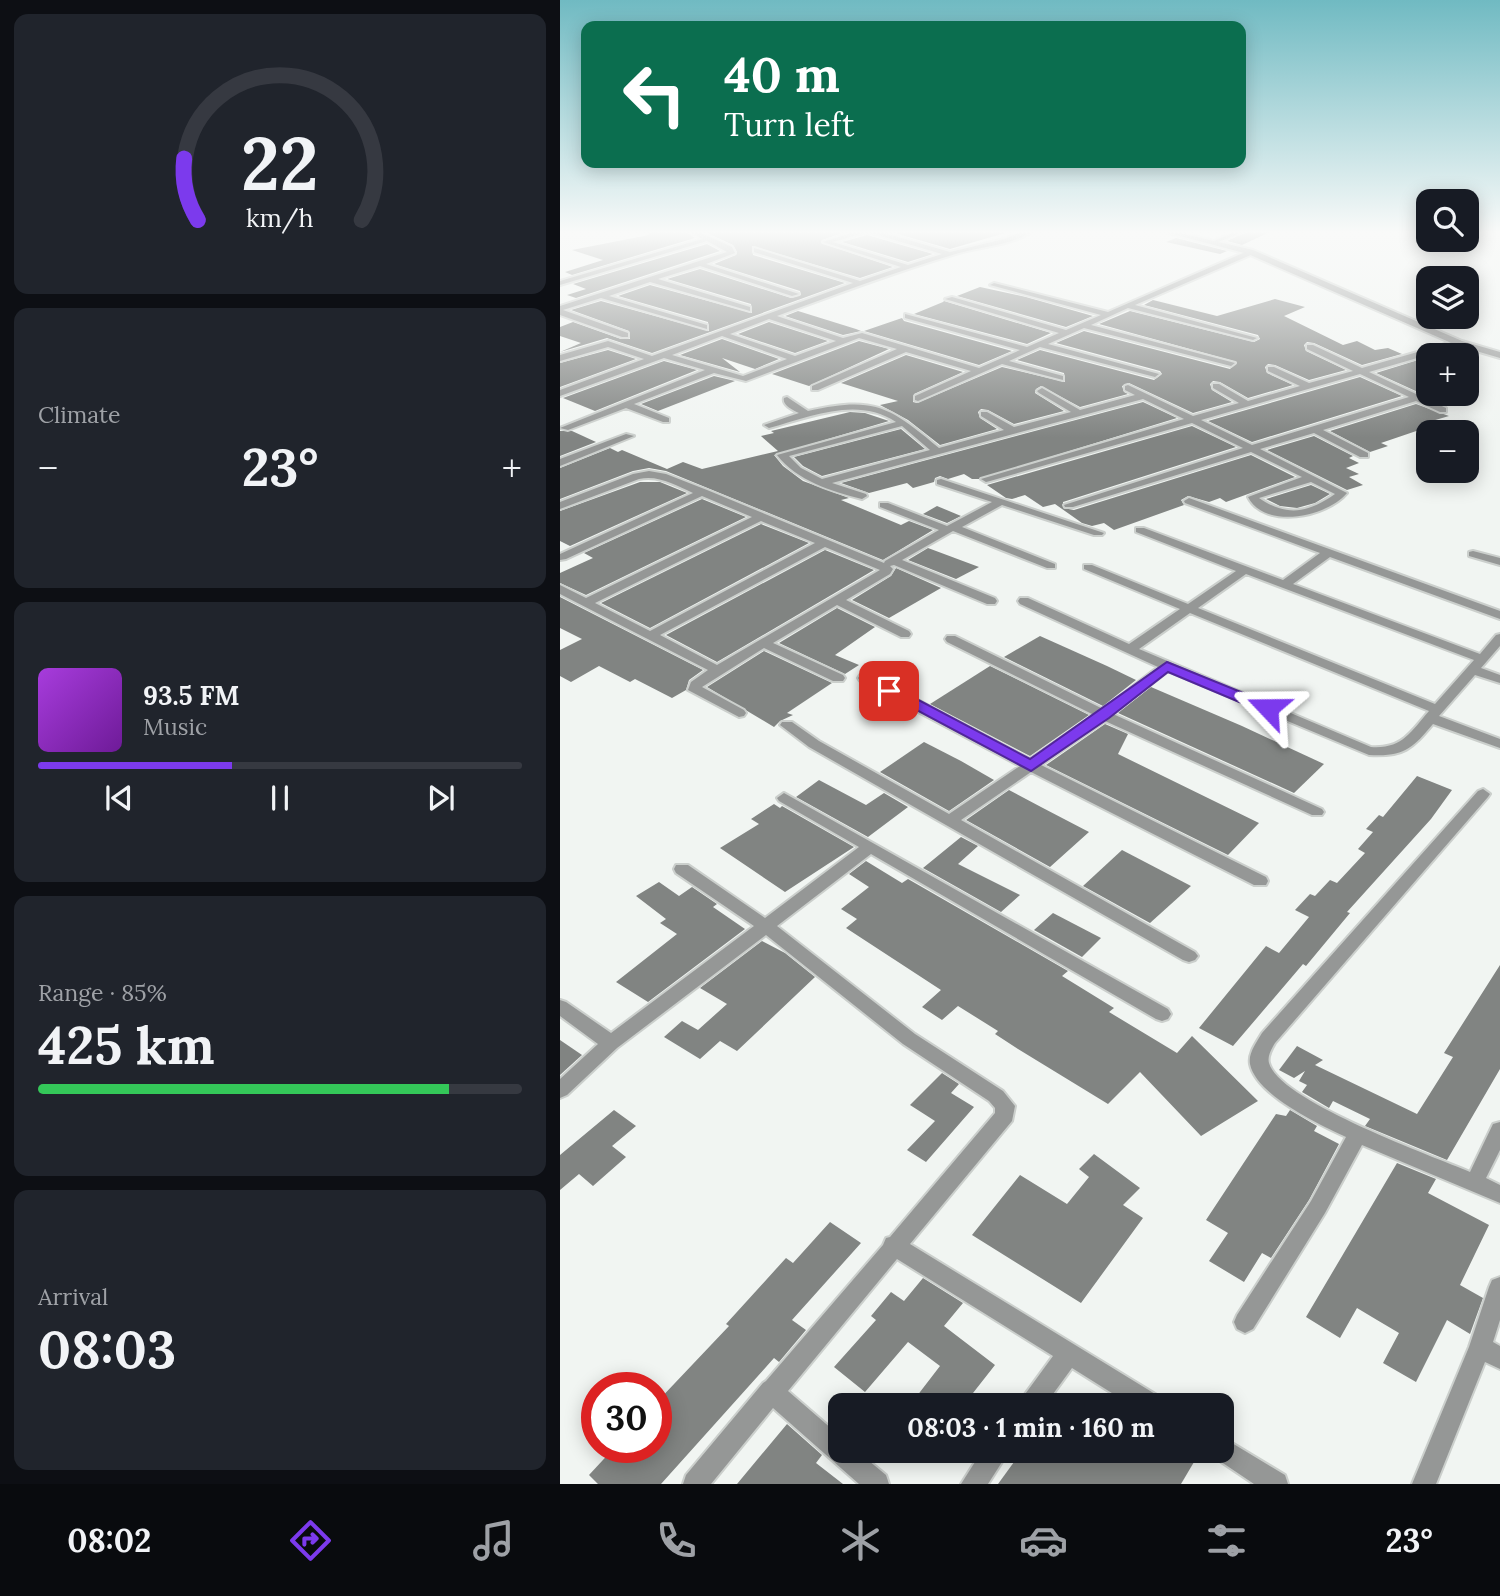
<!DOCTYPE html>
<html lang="en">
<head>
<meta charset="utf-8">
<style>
  :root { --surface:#171b24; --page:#20242c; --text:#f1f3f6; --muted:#9ea1a6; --line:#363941; --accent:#7c3aed }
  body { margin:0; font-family:Lora,serif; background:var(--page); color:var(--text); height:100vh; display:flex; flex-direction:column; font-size:26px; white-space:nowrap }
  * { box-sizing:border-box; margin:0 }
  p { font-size:23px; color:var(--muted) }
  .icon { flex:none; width:38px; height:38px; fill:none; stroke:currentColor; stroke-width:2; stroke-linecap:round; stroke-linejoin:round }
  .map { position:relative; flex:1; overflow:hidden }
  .sheet { display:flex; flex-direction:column; gap:14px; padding:14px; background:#0d0f14; width:560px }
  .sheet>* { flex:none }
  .guide { position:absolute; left:21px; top:21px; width:665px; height:147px; border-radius:14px; box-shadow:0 4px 18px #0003; background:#0b6e4f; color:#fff; overflow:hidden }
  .fabs { position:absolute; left:856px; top:189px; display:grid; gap:14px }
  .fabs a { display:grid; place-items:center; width:63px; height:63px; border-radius:14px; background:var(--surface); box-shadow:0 4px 18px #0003; font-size:35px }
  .speed { position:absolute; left:21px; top:1372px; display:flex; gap:14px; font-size:35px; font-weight:700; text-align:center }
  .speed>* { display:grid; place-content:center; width:91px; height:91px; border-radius:50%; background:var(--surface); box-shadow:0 4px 18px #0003; line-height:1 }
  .speed .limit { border:10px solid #d22; background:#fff; color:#111 }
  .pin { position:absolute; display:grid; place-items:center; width:60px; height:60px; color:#fff; margin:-30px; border-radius:14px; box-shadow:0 4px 10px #0006 }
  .me { position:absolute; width:77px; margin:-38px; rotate:293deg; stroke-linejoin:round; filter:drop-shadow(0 0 5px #0008) }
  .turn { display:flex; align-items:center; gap:24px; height:147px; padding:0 28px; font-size:32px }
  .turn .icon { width:91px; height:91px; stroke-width:2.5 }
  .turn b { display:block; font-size:49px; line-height:60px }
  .big { font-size:52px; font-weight:700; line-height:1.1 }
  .sheet .card { flex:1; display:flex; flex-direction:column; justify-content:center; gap:10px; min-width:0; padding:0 24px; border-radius:14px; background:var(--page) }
  .sheet .dial { align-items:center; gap:0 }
  .dial svg { height:182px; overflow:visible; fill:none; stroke:var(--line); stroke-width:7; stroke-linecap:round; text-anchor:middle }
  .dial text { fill:var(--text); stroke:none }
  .song { display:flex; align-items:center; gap:21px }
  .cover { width:84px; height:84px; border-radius:10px; background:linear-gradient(135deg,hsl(280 70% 55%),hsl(280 70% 35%)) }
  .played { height:7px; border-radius:4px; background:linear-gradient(90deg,var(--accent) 40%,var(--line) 40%) }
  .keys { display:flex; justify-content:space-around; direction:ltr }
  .heat { display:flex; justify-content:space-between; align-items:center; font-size:38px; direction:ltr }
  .charge { height:10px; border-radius:5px; background:linear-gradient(90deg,#34c759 85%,var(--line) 0) }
  .trip { position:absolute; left:268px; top:1393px; width:406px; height:70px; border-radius:14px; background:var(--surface); box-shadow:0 4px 18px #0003; font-weight:700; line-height:70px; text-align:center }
  .tabs { display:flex; height:112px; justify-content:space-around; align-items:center; background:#090b0e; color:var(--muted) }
  .tabs .icon { width:49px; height:49px }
  .tabs .active { color:var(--accent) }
  .tabs b { font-size:32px; color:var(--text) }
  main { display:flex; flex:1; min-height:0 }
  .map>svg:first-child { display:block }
  .building { fill:#818482 }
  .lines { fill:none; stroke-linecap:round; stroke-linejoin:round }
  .minor-casing { stroke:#cbcfcc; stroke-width:4 }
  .tertiary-casing { stroke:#cbcfcc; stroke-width:4 }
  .minor { fill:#959796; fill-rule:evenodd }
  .tertiary { fill:#959796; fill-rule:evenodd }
  .route { fill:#7c3aed; stroke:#51269a; stroke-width:2 }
</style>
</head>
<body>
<main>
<section class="sheet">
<div class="card dial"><svg viewBox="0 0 100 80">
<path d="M14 69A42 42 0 1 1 86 69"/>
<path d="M14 69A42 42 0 0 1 8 42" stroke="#7c3aed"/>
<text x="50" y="56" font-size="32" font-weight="700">22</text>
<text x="50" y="72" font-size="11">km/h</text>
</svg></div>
<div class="card"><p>Climate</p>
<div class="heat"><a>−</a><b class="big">23°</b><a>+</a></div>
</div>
<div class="card">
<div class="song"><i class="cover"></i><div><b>93.5 FM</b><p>Music</p></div></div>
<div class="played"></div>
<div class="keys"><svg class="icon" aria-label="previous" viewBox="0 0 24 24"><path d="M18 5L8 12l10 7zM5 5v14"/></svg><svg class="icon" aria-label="pause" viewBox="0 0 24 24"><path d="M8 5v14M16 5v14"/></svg><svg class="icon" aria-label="next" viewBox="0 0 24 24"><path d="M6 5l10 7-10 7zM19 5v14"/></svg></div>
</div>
<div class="card"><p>Range · 85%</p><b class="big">425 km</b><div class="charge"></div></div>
<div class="card"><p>Arrival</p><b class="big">08:03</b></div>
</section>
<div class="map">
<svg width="940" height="1484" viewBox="0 0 940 1484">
  <rect width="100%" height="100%" fill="#f1f5f2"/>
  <g class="building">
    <polygon points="87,230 124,230 135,238 12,275 5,272 43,260 12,250 89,235"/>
    <polygon points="141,230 291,230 262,240 261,243 333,267 300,278 192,246 193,255 285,283 92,353 47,338 0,352 21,343 0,336 0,327 13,322 61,339 70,339 69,331 11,310 41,301 149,331 148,322 58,296 90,285 192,313 191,304 107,279 140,269 231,298 241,295 240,291 154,264 176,255 177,252 173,245"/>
    <polygon points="324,230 444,230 445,233 390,249"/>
    <polygon points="690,230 714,230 682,245 667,241"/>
    <polygon points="307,235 373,254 348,262 282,242"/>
    <polygon points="616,238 667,251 660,254 606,242"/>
    <polygon points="147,244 160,251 16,298 7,295 26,289 13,284"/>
    <polygon points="420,287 466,297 533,316 506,327 397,296"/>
    <polygon points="715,299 745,307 724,316 783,345 797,341 815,350 828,348 842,354 802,365 754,343 747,342 744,345 746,351 786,370 749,380 715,365 708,364 705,367 707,373 733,385 688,398 660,382 653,381 650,384 652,390 672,402 633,413 569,383 562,386 564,392 568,394 520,407 481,386 476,389 475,393 504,411 454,424 428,410 421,409 418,412 420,418 437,429 380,445 348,420 320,405 338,401 281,383 346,355 403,372 354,394 353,402 357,403 442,367 505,382 504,373 457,360 480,350 594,380 602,374 600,371 496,343 524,331 670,369 677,362 539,324 570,311 694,342 700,339 698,335 584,305 593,300 657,316"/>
    <polygon points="383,302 384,301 491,333 467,344 354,314"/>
    <polygon points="238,311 296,329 301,331 283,335 225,316"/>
    <polygon points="342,318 344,321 452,351 419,365 304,331"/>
    <polygon points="209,322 268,341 235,353 178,334"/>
    <polygon points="162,339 219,359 195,369 162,358 180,372 120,355"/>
    <polygon points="299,341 329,349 249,386 212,374"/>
    <polygon points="48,350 76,359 0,387 0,363"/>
    <polygon points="858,360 868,365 868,394 893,394 900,397 880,402 816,373"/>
    <polygon points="104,361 137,370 35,411 3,398"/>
    <polygon points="154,376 175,381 98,411 81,404"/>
    <polygon points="800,377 842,396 692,442 648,421"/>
    <polygon points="583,402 617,418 419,479 412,479 404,474 388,479 380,476 375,478 374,482 353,488 347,483 309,493 281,483"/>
    <polygon points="856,404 889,416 865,423 871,426 821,443 828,446 810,452 770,431"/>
    <polygon points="290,412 305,413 329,421 214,455 223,466 243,481 289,498 281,500 341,525 349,521 373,530 323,560 106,471 89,468 73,471 0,499 0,468 50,448 58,452 62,450 107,469 123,462 142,469 218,451 201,436 214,433 211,431"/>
    <polygon points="632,426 676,447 503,502 503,508 514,510 691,455 735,477 666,502 660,498 649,502 628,496 621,500 624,505 554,530 544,523 532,526 522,523 495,504 483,507 465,495 452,499 446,498 427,485"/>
    <polygon points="341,429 365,449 262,476 243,466 234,457"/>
    <polygon points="0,431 12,431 36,442 0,456"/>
    <polygon points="754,436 793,456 789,458 799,463 786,468 799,474 789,477 803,485 787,490 707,450"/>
    <polygon points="80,482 100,482 127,493 10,546 0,541 0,511"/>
    <polygon points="751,485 770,494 755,503 737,508 720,506 706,499"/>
    <polygon points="142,499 186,517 26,595 0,583 0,573 33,558 24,553"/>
    <polygon points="377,506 401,516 387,523 363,514"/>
    <polygon points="201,524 249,543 90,628 41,603"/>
    <polygon points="368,548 419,567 396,579 348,560"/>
    <polygon points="265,550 314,570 157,662 106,635"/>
    <polygon points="336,568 381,588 329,618 292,600 331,576"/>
    <polygon points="0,597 143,670 129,680 126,690 112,698 75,679 70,682 39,666 11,682 0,676 0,650 22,639 0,628"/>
    <polygon points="277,608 315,627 275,655 299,665 285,674 219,643"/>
    <polygon points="480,636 547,666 576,680 543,706 444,657"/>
    <polygon points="204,651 272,683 227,713 233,715 220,721 214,727 147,687"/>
    <polygon points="430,666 529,715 470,756 370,704"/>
    <polygon points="591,687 682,726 764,764 734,793 558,713"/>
    <polygon points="545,724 568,734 558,754 699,823 668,855 486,765"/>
    <polygon points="364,742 401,761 434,780 389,811 320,772"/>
    <polygon points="857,776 892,790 871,819 787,912 790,913 746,966 743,964 673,1046 639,1028 706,946 719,953 749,917 735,910 750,894 755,896 770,880 777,883 805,853 798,849 813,832 806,829 819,815 823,817"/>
    <polygon points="259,780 306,805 324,793 348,807 308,837 236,797"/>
    <polygon points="449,790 481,807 529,832 490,867 406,820"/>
    <polygon points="214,804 220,808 222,806 294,847 225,892 160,848 199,824 191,819"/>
    <polygon points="401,837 418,846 398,864 460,895 441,912 363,868"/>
    <polygon points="562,850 631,886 590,923 523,886"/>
    <polygon points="306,861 342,883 348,879 508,971 502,976 554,1008 549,1012 617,1053 632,1036 698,1101 641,1136 580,1072 548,1104 458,1049 435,1034 438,1031 398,1006 382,1020 362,1007 381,990 286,928 297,919 281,909 309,887 289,874"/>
    <polygon points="99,882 119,896 132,887 157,904 153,907 185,929 88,1002 56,982 117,934 100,923 106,919 76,896"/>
    <polygon points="493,913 541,938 522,957 474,930"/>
    <polygon points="202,941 225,953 255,977 177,1051 160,1041 140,1059 104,1037 122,1021 138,1030 167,1004 140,988"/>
    <polygon points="940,965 940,1069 887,1160 805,1126 810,1119 773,1101 769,1108 742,1092 747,1085 739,1081 745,1071 734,1078 719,1070 737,1046 763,1060 755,1065 857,1114 893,1057 884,1053"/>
    <polygon points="0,1040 22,1055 0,1075"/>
    <polygon points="382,1073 399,1084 391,1093 414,1107 366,1162 347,1150 375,1121 350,1105"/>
    <polygon points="54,1110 76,1126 52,1146 66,1157 33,1186 19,1174 0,1190 0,1155"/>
    <polygon points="730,1110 757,1126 754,1131 779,1144 749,1200 711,1258 702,1253 684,1282 649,1261 668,1233 646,1220 716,1114 726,1116"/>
    <polygon points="534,1154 580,1188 563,1205 583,1218 521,1303 412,1235 460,1175 507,1204 529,1177 519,1169"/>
    <polygon points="837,1163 876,1179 868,1193 929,1225 900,1285 923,1298 910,1334 887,1320 856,1382 823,1363 839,1333 817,1320 797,1308 780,1338 746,1317"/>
    <polygon points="270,1222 301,1243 232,1320 246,1330 219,1362 214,1358 101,1484 38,1484 29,1475 55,1447 96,1447 96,1403 169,1326 166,1324 226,1258 233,1263"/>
    <polygon points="363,1278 403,1303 384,1326 435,1365 413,1393 429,1405 350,1405 380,1366 348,1342 305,1392 274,1367 316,1320 311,1316 331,1292 344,1301"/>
    <polygon points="227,1424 262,1455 256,1463 283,1484 177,1484"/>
    <polygon points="462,1451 618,1451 634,1462 621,1484 438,1484"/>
  </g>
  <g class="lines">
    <defs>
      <g id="minor">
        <polygon points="126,230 135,230 172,247 175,253 146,264 239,294 232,296 140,266 98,279 190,307 190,311 90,282 49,296 147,325 147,329 41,298 3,310 68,333 68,337 62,337 0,315 0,306 167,252 147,241 0,285 0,281 142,239"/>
        <path d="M 300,230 L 314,230 L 390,252 L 444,239 L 466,230 L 475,230 C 453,245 425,246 399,253 C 337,271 277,294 217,316 L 283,338 L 302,333 L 419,368 L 460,350 L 345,318 L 345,314 L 467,347 L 499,333 L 385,299 L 392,297 L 506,330 L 541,315 L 430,285 L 434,283 L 548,312 L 690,250 L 693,254 L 575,305 L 697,338 L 693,340 L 568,308 L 531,325 L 675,363 L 671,366 L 524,328 L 488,344 L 599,374 L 595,377 L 480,347 L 449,361 L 503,376 L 503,380 L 442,364 L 358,401 L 355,400 L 355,396 L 411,371 L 346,352 L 258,390 L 252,390 L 252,386 L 337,349 L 299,338 L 186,381 L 154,373 L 74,404 L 109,418 L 109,422 L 103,422 L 66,408 L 8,430 L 0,428 L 145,370 L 104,358 L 0,396 L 0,390 L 84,359 L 48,347 L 0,361 L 0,355 L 48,341 L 92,356 L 293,283 L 194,252 L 194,248 L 300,281 L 341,267 L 263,242 ZM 307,232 L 382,254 L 348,265 L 273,242 ZM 209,319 L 276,341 L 235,356 L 170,334 ZM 162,336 L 227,359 L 183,376 L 112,355 Z"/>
        <polygon points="679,230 688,230 656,243 651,242"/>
        <path d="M 899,340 L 903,343 L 902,345 L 809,372 L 886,408 L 886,412 L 880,412 L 856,401 L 763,430 L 808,453 L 808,457 L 800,457 L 754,433 L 700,449 L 787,493 C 767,517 705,530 688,497 L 742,477 L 691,452 L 513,507 L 505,507 L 504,505 L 683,448 L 632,423 L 430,481 L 426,482 L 421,479 L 624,419 L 583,399 L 272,483 L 306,494 L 307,496 L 302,499 C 271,491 237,481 217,455 L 336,422 C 297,396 250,417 209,428 L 204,425 L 239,413 C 233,410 222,405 224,398 L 227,397 L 248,411 C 314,396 329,406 379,448 L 444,430 L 421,416 L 421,412 L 427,412 L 454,427 L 511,412 L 479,393 L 477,391 L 482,388 L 520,410 L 575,395 L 565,390 L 565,386 L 568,385 L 633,416 L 679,403 L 653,388 L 653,384 L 659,384 L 688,401 L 740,386 L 708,371 L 708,367 L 714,367 L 749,383 L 793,371 L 747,349 L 747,345 L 753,345 L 802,368 ZM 800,374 L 849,397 L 692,445 L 641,420 ZM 342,426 L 370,450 L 262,479 L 241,468 L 229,456 ZM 751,482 L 775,494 C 748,513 727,517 699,498 Z"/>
        <polygon points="66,434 74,436 0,466 0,459"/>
        <path d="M 89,471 L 106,474 L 147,490 L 324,563 L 325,561 L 379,530 L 320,507 L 320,503 L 328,503 L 387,526 L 432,502 L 377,484 L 377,480 L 381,479 L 544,533 L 542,535 L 534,535 L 442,505 L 402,527 L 495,564 L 495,568 L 487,568 L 393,531 L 342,560 L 435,598 L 437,601 L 435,604 L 427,604 L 334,565 L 330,566 L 333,569 L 330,574 L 286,600 L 349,631 L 351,634 L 349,637 L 341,637 L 277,605 L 213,643 L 283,675 L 285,678 L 283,681 L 273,681 L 204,648 L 142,687 L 184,710 L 186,713 L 184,716 L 179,717 L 128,690 L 131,682 L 148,670 L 0,594 L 0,585 L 26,598 L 192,517 L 142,496 L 6,559 L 0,560 L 0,554 L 133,493 C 115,485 99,475 79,479 L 0,509 L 0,502 L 73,474 ZM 201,521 L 255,543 L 90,631 L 35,603 ZM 265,547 L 320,570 L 157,665 L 100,635 Z"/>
        <path d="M 629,498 L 940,611 L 940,619 L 770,557 L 733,584 L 920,654 L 936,635 L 940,634 L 940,646 L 921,668 L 940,675 L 940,683 L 915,675 L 879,716 L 940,739 L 940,748 L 873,724 C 852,749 844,757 809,755 L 608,671 L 553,714 L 762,809 L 764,812 L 762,815 L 752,815 L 545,721 L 481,765 L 706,877 L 708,881 L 706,885 L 694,885 L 471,772 L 401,820 L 635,952 L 638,956 L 635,960 L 629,962 L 623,960 L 249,747 L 220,725 L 222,722 L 232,722 L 259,741 L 389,814 L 460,766 L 300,681 L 298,678 L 300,675 L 310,675 L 470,759 L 534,715 L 387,642 L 385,639 L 387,636 L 395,636 L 543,709 L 598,667 L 460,604 L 458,601 L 460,598 L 468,598 L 569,644 L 620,609 L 524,569 L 524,565 L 532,565 L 628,604 L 676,571 L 576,532 L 576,528 L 584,528 L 723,580 L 760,553 L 625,503 L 624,501 ZM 686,574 L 914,660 L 875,704 L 638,608 ZM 630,613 L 869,711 C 850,733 842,749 811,747 L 579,649 Z"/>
        <polygon points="913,551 940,558 940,565 909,556 909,552"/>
        <path d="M 923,789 L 930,794 L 928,797 L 715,1043 C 712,1048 707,1056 709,1063 C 719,1101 872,1156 910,1172 L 933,1124 L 940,1122 L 940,1150 L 926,1178 L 940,1185 L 940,1203 L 802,1145 L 765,1213 L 693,1329 L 685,1333 L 677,1329 L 674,1322 L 677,1315 L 751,1201 L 786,1137 C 760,1125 696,1095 690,1064 C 688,1053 697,1042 702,1033 L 918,791 Z"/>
        <polygon points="224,793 608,1009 611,1014 608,1019 602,1021 596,1019 311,854 217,926 355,1034 443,1091 455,1106 452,1121 350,1244 600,1397 604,1405 571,1405 512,1368 485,1405 459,1405 463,1397 493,1356 337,1259 228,1391 280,1436 280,1451 297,1451 326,1475 329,1484 299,1484 213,1408 151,1484 123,1484 126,1475 203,1383 206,1381 323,1245 326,1238 330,1237 435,1113 435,1108 429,1101 343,1044 206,935 57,1048 7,1095 0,1098 0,1079 38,1044 0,1016 0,1000 6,1002 51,1033 194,926 116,873 114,869 116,865 128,865 205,918 299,847 219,801 217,798"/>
        <polygon points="940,1277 940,1320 933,1342 940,1346 940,1369 925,1362 876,1484 852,1484 909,1347 929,1287 932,1280"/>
        <polygon points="662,1437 725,1475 728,1484 694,1484 654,1457 651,1451 662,1451"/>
        <polygon points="422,1451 449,1451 428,1484 401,1484"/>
      </g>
      <polygon id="tertiary" points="597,230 608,230 693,250 902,341 940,352 940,358 896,345 688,254"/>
    </defs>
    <use href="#minor" class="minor-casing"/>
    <use href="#tertiary" class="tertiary-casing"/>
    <use href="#minor" class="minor"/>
    <use href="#tertiary" class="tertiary"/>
  </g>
  <linearGradient id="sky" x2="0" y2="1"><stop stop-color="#70bac2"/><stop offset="0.53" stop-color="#f9faf9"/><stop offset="1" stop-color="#f9faf9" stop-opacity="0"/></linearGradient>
  <rect width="940" height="438" fill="url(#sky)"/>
  <polygon class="route" points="607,662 713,705 716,708 708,713 703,712 608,672 549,718 471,771 321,691 329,686 334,687 470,759"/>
</svg>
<div class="fabs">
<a><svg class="icon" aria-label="search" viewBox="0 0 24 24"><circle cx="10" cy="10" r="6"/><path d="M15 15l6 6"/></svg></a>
<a><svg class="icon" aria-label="layers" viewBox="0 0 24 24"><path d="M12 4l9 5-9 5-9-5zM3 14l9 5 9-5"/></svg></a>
<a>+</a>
<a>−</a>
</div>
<div class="speed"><div class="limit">30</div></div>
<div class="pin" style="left:329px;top:691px;background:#d93025"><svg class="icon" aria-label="arrive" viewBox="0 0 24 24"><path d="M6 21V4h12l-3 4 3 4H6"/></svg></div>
<svg class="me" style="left:708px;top:708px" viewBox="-20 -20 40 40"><path d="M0-17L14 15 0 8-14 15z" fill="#7c3aed" stroke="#fff" stroke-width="4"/></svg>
<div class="trip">08:03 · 1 min · 160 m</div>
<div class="guide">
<div class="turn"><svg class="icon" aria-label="left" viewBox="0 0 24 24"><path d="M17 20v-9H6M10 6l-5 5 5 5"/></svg><div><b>40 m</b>Turn left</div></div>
</div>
</div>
</main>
<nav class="tabs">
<b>08:02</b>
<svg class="icon active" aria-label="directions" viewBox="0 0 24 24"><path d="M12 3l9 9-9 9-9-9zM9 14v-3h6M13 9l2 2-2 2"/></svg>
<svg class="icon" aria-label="music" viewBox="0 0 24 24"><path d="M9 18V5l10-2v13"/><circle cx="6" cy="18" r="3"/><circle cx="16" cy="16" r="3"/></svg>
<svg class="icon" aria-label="phone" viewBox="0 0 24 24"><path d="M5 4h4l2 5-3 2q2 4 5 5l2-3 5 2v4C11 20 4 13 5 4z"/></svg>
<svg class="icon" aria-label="climate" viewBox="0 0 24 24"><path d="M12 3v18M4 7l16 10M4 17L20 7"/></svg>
<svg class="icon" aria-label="car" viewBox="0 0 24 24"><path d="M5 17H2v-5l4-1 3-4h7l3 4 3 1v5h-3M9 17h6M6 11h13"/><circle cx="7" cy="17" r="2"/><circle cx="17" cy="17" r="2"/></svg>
<svg class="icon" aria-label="filters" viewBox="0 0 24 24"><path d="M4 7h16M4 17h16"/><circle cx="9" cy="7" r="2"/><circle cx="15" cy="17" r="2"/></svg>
<b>23°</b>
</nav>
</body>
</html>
